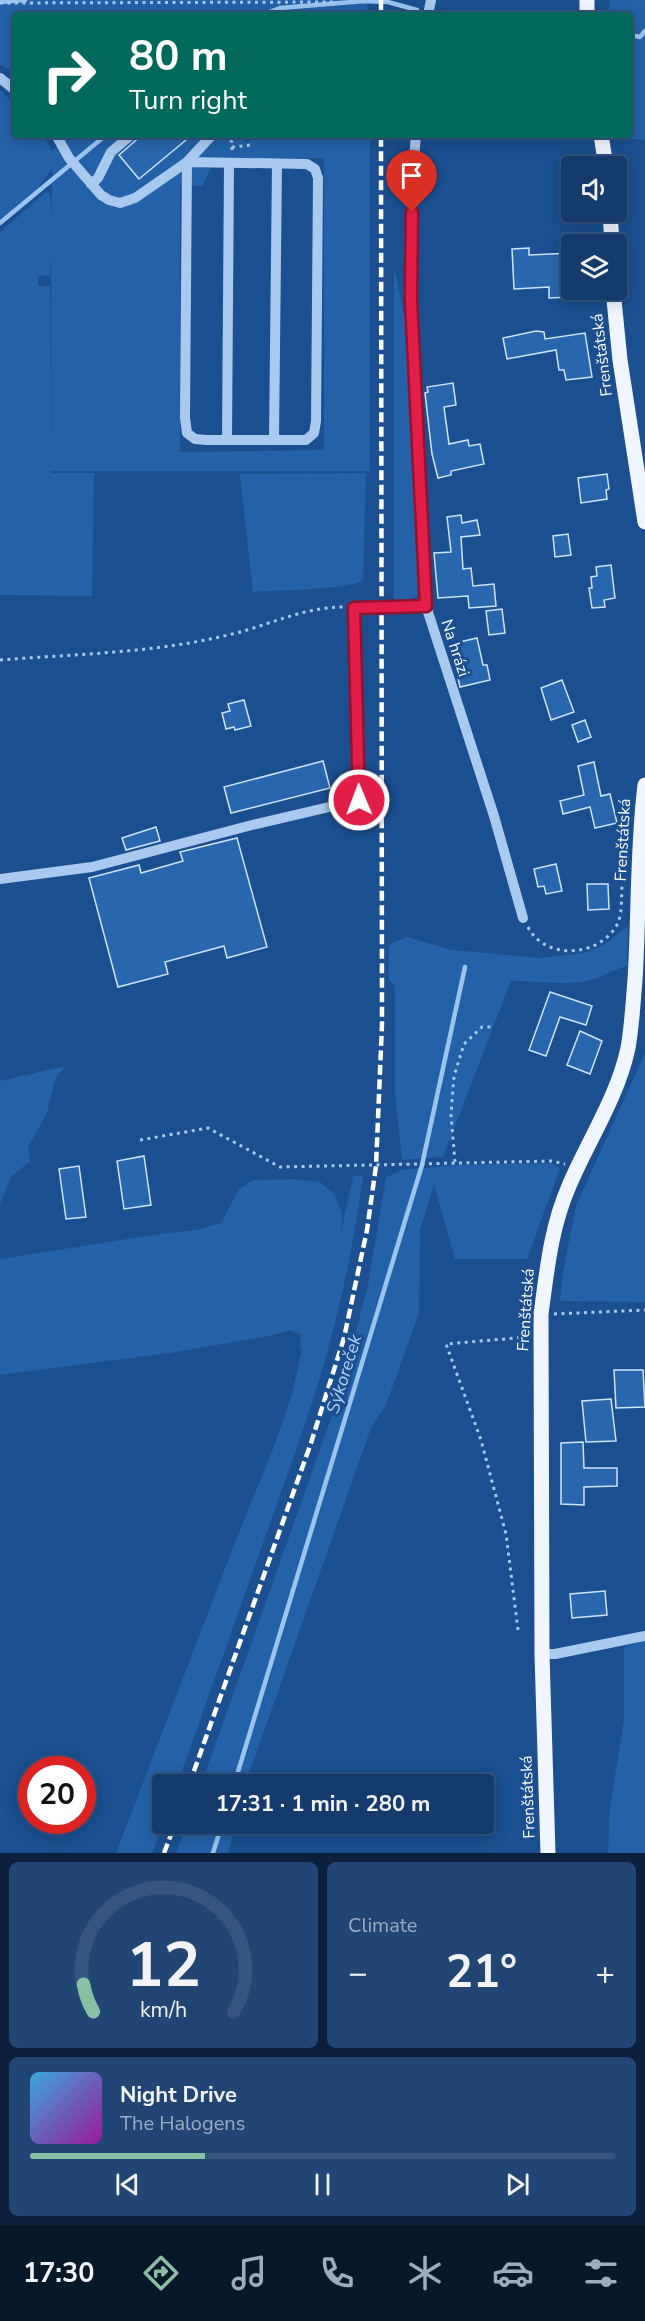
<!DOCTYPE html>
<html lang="en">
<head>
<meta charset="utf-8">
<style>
  :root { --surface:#143b6b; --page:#214673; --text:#f1f3f6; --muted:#9dadc1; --line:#33557e; --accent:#8abfa5 }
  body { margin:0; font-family:"Nunito Sans",sans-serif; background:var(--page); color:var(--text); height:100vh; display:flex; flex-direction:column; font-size:22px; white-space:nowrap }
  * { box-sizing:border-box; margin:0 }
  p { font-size:20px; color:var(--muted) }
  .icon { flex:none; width:33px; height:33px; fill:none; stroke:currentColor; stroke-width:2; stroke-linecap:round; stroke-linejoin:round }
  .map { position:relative; height:1853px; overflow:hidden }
  .details { display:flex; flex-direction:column; gap:9px; padding:9px; background:#0b203b; flex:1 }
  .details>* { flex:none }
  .banner { position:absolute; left:12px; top:12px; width:621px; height:126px; border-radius:6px; box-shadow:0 3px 15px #0003,0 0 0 2px var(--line); background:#00695c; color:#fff; overflow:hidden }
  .controls { position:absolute; left:561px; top:156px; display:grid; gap:12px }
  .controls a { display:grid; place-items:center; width:66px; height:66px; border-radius:6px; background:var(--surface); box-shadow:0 3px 15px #0003,0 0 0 2px var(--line); font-size:30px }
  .speed { position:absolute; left:18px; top:1756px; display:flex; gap:12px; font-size:30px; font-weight:700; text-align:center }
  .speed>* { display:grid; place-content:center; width:78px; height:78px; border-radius:50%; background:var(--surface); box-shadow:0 3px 15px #0003,0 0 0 2px var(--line); line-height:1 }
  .speed .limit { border:9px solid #d22; background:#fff; color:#111 }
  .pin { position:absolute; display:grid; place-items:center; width:51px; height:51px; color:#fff; margin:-62px -26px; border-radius:50% 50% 50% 0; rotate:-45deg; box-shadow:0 0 6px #0007 }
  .pin .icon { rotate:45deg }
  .me { position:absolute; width:66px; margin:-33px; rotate:359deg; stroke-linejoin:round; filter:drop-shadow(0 0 4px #0008) }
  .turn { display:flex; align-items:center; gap:21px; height:126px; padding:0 18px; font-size:27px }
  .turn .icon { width:78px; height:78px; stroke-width:2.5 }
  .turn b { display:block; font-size:42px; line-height:51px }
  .big { font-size:45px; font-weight:700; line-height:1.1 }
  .details .card { flex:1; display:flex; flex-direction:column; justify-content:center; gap:9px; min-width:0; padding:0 21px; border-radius:9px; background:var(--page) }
  .details .dial { align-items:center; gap:0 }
  .dial svg { height:156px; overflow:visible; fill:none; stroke:var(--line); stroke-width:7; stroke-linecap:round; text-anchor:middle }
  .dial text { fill:var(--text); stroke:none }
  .song { display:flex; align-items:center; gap:18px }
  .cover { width:72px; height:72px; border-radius:9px; background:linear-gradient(135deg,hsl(200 70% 55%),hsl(300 70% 35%)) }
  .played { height:6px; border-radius:3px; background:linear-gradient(90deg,var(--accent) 30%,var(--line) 30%) }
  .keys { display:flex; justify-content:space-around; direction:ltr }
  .heat { display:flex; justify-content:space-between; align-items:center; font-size:33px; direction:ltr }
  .details .tiles { flex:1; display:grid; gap:9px; grid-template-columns:1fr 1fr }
  .card:last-child { grid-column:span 2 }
  .trip { position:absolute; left:152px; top:1774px; width:342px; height:60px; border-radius:6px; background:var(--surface); box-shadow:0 3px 15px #0003,0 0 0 2px var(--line); font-weight:700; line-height:60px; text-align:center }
  .menu { display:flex; height:96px; justify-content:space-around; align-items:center; background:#08182b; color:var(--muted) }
  .menu .icon { width:42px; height:42px }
  .menu .active { color:var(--accent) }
  .menu b { font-size:27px; color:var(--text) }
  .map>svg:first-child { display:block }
  .green { fill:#2461a8; fill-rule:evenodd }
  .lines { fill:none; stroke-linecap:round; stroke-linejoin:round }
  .stream { stroke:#9cc4f0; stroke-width:4.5 }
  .building { fill:#2a66ad; stroke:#cfe3fa; stroke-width:1.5 }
  .path { stroke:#a9c9ee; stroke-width:3; stroke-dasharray:3 4.5; stroke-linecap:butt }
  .minor { stroke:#a9c9ee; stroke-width:10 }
  .major { stroke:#f0f6ff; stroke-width:15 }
  .rail { stroke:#fff; stroke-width:4.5; stroke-dasharray:10 4.5; stroke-linecap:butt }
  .route-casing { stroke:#92132f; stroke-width:15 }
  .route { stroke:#e11d48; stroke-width:10 }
  .labels { text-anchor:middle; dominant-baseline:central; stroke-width:6; stroke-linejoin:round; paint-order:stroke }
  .street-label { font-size:16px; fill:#fff; stroke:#1b4f8f }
  .water-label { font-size:18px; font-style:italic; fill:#b5d3f5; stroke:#1b4f8f }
</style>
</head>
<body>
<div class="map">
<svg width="645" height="1853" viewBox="0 0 645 1853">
  <rect width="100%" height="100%" fill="#1b4f8f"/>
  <g class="green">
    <polygon points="0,0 367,0 368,15 15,15 15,73 0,65"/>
    <polygon points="610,0 645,0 645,140 622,138 621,135 630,135 630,15 608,15"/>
    <path d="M 0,90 L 15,104 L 15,135 L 43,135 L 52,151 L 68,137 L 67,135 L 142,135 L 119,155 L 139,179 L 192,135 L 244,135 L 242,138 L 247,143 L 252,138 L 249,135 L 370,135 L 370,471 L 51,471 L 52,473 L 94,473 L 92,596 L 0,595 L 0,232 L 46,192 L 50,194 L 52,217 L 52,169 L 36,191 L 0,221 ZM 211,158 L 324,158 L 324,450 L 180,452 L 180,186 L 202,186 L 211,168 ZM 51,254 L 52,468 L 50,286 L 38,286 L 38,276 L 50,275 Z"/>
    <polygon points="394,267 410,343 420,594 408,601 394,602"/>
    <path d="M 366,473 L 363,580 C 352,590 272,590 253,592 L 240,474 Z"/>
    <path d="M 628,926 L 627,966 C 611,970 600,979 582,982 C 560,985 534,981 511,981 L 443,1157 L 402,1160 L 395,1093 L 395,986 L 389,979 L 389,945 L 407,937 L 452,950 L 540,958 L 584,953 L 604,945 Z"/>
    <polygon points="645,1053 645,1302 560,1301 563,1272 576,1206"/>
    <polygon points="65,1066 55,1079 47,1113 28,1147 30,1161 11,1177 0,1204 0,1081"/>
    <polygon points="551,1163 560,1168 527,1259 455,1259 434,1184 420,1230 419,1313 386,1405 371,1428 245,1785 201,1785 340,1393 368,1285 386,1178 401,1170 458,1165"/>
    <path d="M 353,1176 L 363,1176 C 351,1267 330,1353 300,1439 L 177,1785 L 162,1785 L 163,1824 L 152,1853 L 116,1853 L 234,1545 L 273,1449 L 292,1394 L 302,1350 L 300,1349 L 301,1335 L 291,1330 L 269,1336 L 170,1353 L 0,1375 L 0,1259 L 159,1234 L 196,1230 L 221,1223 L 239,1189 L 253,1180 L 292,1179 L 320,1182 L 334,1194 L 342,1213 L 341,1233 Z"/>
    <polygon points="645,1641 645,1853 608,1853 610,1807 624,1720 624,1647"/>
    <polygon points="187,1824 235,1824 228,1853 176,1853"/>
  </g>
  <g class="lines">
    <g class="stream">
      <polyline points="0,2 25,0"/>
      <polyline points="262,15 280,8 364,1 388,2 417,10"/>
      <polyline points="630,35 640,37 645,31"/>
      <polyline points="0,223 106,135"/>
      <polyline points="234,1785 422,1165 465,967"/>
      <polyline points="213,1853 222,1824"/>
    </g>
  </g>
  <g class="building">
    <polygon points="142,135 192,135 139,179 119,155"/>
    <polygon points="529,248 529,255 572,253 572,297 549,298 549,287 514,289 512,249"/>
    <polygon points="536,331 544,332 545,339 585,333 592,377 566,380 564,370 559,370 556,350 507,359 503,338"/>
    <polygon points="453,383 456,405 444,407 449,444 468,440 469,446 480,444 484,464 451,471 451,475 438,478 432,454 425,393 428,392 427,387"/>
    <polygon points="607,474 609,489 606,490 607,499 581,503 578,478"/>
    <polygon points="461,515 462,523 477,520 480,535 461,537 463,569 471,568 473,586 494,584 496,606 469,608 468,596 438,598 434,553 451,552 447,517"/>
    <polygon points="568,534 571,555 555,557 553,536"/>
    <polygon points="611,565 615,598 604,600 605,607 592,608 589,588 592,588 591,577 597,576 596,567"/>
    <polygon points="502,609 505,633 489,635 486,611"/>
    <polygon points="477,638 483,665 487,665 490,680 460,687 451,644"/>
    <polygon points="562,680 574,712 551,720 541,688"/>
    <polygon points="244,700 251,726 235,730 234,727 226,729 222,713 230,711 228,704"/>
    <polygon points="585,720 591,737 578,742 572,725"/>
    <polygon points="323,761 330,788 231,813 224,787"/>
    <polygon points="594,762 601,796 610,794 617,823 595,828 590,807 563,814 560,801 584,795 578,766"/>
    <polygon points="156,827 160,841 126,850 122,838"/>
    <polygon points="237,838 267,947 227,958 224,946 165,962 168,974 118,987 89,878 139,865 141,873 183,861 180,852"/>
    <polygon points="556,864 562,891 546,894 544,886 538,887 534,869"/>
    <polygon points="587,884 608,884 609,909 588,910"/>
    <polygon points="550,992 592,1006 586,1025 560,1017 546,1056 529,1050"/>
    <polygon points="580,1031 602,1041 590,1074 567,1065"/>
    <polygon points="144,1156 151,1205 124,1209 117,1161"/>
    <polygon points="79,1166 86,1217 66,1219 59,1169"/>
    <polygon points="614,1370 643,1370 645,1407 616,1408"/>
    <polygon points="611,1399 616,1441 586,1442 582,1401"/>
    <polygon points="583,1442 584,1468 617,1468 617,1486 584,1487 584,1505 561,1504 561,1443"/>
    <polygon points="605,1591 607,1615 572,1618 570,1594"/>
  </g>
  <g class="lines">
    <g class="path">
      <polyline points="0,3 333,2"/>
      <polyline points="225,135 232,142 232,151"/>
      <polyline points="232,147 251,145"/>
      <path d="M 0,660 C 75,654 155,653 228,635 C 268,626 302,607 344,607"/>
      <path d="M 528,927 C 545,960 596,957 615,928 C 623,917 621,899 622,886"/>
      <polyline points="140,1140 208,1128 280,1167 551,1161 565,1164"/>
      <polyline points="455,1162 451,1115 454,1076 464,1044 482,1027 493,1027"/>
      <polyline points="554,1314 645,1310"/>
      <polyline points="518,1630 506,1534 481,1440 446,1344 527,1337"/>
    </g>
    <g class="minor">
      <polyline points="428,15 431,0"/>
      <polyline points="0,78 15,90"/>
      <polyline points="56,135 69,158 101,195 109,200 120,203 135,198 187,162 212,135"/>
      <polyline points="416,135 413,169 411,300 426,606 494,816 523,918"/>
      <polygon points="187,162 307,164 315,169 318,178 316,421 314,433 306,440 206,440 195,439 187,433 185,418"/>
      <polyline points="91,184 98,178 111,152 131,135"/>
      <polyline points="227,440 229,163"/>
      <polyline points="274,440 277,164"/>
      <polyline points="0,879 92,867 252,825 359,800 354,607 426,606"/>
      <polyline points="542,1654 555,1654 645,1636"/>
    </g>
    <g class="major">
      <polyline points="587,15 587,0"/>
      <polyline points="601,135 606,166"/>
      <polyline points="610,212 612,244"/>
      <polyline points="613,290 620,360 645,522"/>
      <path d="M 548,1853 L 542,1654 L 541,1314 C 547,1270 551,1227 569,1186 C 588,1141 618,1096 628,1048 C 632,1026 633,1002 635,980 C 639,915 637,850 645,785"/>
    </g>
    <g class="rail">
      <polyline points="381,0 381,15"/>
      <polyline points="189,1785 311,1443 344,1338 367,1230 376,1166 382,1024 381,135"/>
      <polyline points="164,1853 175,1824"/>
    </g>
  </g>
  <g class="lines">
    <defs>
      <polyline id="route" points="359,800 354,608 426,606 411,300 412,212"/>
    </defs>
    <use href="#route" class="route-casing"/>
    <use href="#route" class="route"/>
  </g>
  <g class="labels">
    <g class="street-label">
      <text transform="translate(602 355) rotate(-97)">Frenštátská</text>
      <text transform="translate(455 648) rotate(72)">Na hrázi</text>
      <text transform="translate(623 840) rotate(-87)">Frenštátská</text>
      <text transform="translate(526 1310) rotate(-86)">Frenštátská</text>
      <text transform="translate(528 1797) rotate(-92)">Frenštátská</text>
    </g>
    <g class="water-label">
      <text transform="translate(344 1374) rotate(-73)">Sýkoreček</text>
    </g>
  </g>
</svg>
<div class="controls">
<a><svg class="icon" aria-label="sound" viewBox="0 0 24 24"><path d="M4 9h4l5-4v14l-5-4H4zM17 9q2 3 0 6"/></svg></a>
<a><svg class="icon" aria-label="layers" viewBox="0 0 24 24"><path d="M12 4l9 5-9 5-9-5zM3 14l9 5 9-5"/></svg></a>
</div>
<div class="speed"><div class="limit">20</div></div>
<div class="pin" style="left:412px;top:212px;background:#d93025"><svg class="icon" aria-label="arrive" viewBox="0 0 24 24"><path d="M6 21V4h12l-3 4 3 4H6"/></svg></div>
<svg class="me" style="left:359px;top:800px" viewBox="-20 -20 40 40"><circle r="17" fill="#e11d48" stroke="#fff" stroke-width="3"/><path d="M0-11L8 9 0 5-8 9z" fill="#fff"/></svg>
<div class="trip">17:31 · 1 min · 280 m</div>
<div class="banner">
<div class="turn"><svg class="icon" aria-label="right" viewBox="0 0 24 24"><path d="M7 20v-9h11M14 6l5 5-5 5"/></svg><div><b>80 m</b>Turn right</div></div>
</div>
</div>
<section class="details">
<div class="tiles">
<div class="card dial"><svg viewBox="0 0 100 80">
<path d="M14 69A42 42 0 1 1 86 69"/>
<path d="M14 69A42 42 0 0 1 9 55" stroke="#8abfa5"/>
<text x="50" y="56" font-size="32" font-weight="700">12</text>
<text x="50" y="72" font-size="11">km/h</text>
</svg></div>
<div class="card"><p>Climate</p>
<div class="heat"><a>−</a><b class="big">21°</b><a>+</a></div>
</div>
<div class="card">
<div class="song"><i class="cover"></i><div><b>Night Drive</b><p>The Halogens</p></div></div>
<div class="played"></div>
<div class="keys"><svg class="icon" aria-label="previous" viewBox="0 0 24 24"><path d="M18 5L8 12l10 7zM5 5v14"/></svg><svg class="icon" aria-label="pause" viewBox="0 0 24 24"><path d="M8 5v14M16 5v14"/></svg><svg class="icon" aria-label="next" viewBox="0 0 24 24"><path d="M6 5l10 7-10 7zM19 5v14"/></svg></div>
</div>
</div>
</section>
<nav class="menu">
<b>17:30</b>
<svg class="icon active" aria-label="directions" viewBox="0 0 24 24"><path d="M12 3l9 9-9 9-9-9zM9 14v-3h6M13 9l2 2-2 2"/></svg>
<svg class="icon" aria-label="music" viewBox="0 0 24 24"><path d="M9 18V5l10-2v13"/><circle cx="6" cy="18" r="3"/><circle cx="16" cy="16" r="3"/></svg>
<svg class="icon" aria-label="phone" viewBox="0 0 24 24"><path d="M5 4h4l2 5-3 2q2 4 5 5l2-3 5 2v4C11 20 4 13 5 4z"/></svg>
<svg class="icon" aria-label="climate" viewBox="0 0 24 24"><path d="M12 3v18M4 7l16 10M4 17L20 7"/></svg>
<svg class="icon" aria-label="car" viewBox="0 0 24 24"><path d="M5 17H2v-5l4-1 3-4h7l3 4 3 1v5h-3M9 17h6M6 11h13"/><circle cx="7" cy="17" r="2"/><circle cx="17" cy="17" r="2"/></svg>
<svg class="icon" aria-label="filters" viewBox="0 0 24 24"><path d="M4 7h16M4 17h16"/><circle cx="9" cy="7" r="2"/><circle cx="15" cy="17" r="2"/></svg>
</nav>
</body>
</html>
